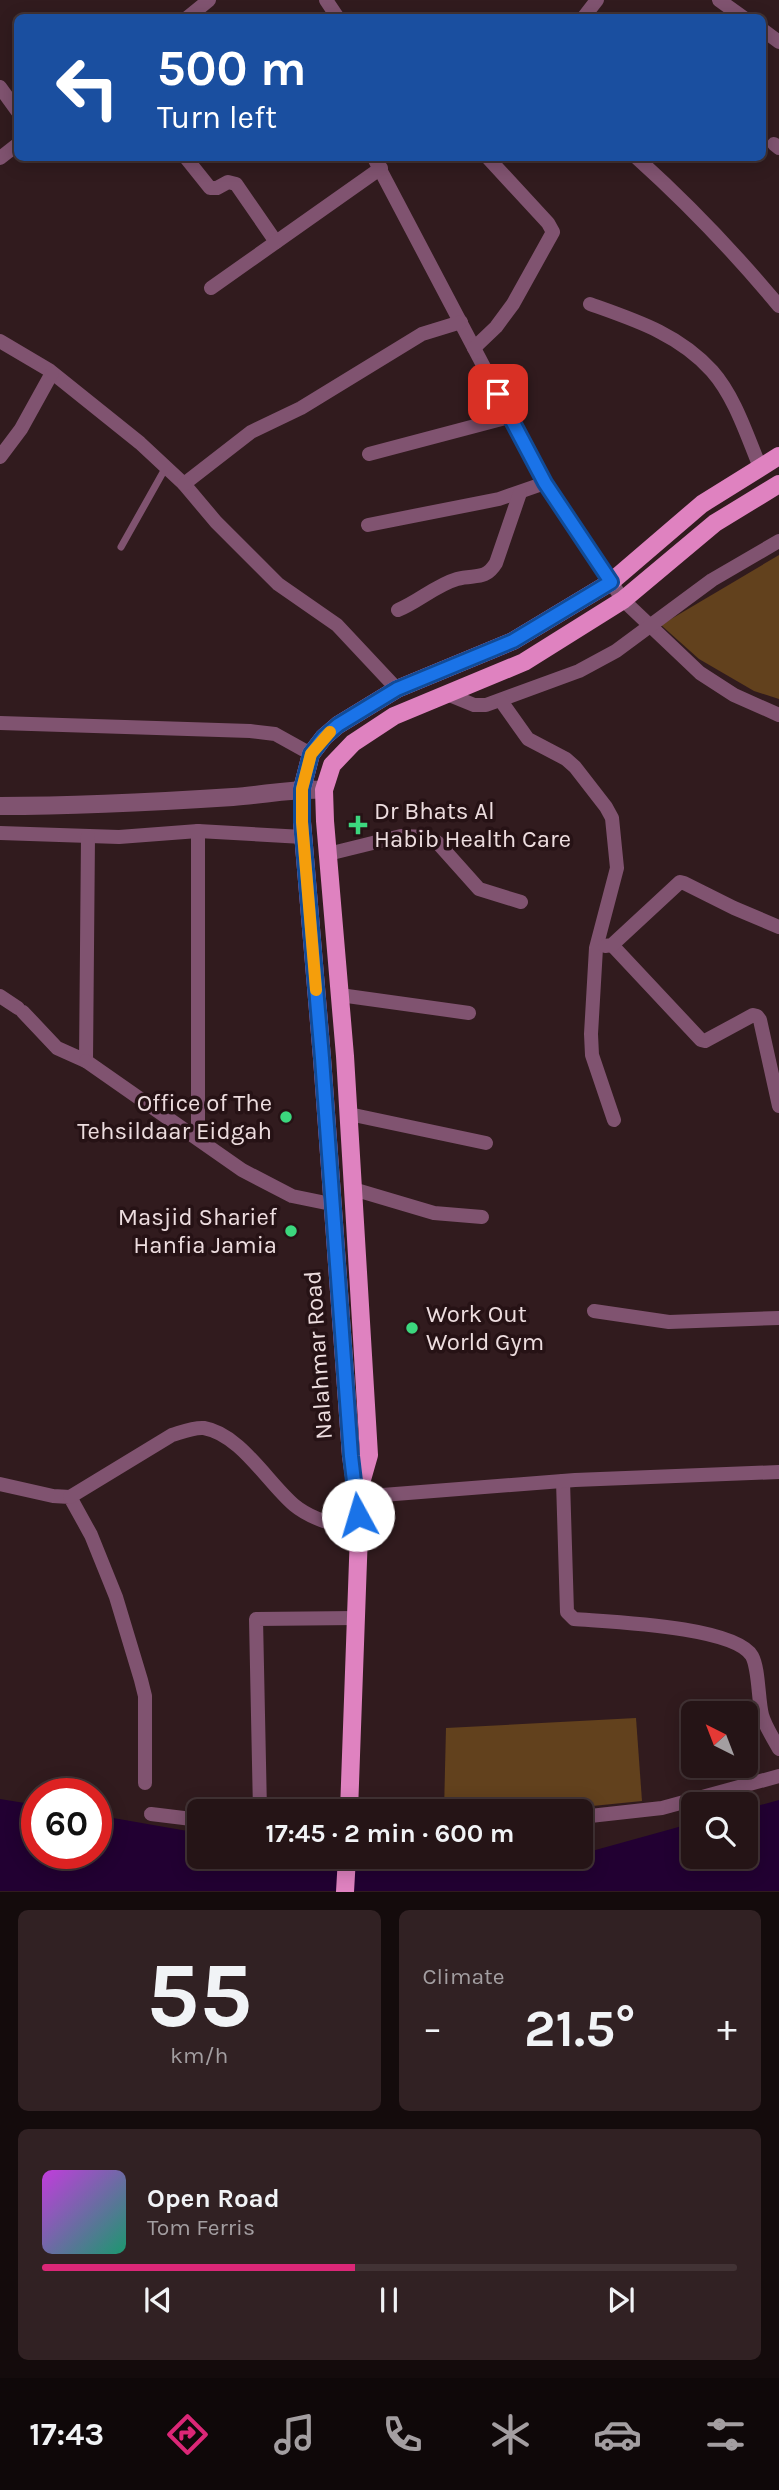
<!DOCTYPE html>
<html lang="en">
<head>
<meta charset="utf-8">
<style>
  :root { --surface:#251416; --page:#312123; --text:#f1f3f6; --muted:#a39ea1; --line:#423335; --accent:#db2777 }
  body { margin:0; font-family:Karla,sans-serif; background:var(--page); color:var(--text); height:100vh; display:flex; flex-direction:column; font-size:26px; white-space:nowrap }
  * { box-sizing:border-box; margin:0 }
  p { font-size:23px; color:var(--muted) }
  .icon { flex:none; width:38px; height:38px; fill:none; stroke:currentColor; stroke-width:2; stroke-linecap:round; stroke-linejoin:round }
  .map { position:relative; height:1892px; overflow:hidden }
  .sheet { display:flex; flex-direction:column; gap:18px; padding:18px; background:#140b0c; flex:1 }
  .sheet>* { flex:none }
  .guide { position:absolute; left:14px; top:14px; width:752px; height:147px; border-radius:10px; box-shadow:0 4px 18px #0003,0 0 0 2px var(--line); background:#1a4fa0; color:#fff; overflow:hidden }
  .needle { width:46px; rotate:318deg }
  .tools { position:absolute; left:681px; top:1701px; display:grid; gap:14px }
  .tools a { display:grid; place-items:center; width:77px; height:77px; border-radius:10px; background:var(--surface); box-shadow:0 4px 18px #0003,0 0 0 2px var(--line); font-size:35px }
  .speed { position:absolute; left:21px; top:1778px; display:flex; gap:14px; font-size:35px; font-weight:700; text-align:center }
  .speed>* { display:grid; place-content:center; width:91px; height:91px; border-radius:50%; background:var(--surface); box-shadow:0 4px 18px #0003,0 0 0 2px var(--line); line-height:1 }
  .speed .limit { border:10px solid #d22; background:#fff; color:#111 }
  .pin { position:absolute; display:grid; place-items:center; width:60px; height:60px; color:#fff; margin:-30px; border-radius:14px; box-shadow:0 4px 10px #0006 }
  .me { position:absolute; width:77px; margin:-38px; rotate:354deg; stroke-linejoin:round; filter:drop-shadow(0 0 5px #0008) }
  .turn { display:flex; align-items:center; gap:24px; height:147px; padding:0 28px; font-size:32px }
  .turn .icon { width:91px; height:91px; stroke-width:2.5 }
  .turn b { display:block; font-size:49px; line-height:60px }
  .big { font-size:52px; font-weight:700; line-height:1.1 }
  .sheet .widget { flex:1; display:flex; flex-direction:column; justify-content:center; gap:10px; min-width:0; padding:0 24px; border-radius:10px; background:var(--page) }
  .sheet .dial { align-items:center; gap:0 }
  .dial b { font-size:91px; line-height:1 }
  .song { display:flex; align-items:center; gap:21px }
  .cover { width:84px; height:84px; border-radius:10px; background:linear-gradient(135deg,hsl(290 70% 55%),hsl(160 70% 35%)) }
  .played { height:7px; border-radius:4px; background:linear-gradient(90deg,var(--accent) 45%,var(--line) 45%) }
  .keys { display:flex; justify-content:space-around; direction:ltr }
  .heat { display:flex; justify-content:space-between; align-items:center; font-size:38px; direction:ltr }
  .sheet .tiles { flex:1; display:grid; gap:18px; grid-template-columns:1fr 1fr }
  .widget:last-child { grid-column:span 2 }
  .trip { position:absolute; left:187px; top:1799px; width:406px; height:70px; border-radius:10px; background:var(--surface); box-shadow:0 4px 18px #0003,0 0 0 2px var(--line); font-weight:700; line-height:70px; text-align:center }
  .tab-bar { display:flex; height:112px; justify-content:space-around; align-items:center; background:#0f0809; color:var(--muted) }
  .tab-bar .icon { width:49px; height:49px }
  .tab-bar .on { color:var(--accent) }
  .tab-bar b { font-size:32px; color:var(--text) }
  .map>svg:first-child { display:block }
  .green { fill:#62411d }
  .water { fill:#220032 }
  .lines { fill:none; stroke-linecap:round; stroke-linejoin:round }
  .service { stroke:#805370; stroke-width:7 }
  .minor { stroke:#805370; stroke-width:14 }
  .tertiary { stroke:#805370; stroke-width:18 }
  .primary { stroke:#df82c0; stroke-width:18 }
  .route-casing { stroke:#114b97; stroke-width:18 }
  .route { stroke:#1a73e8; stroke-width:12 }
  .slow { stroke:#f59e0b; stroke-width:12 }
  .poi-dot { fill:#3cd77e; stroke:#261215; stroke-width:2.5 }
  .labels { text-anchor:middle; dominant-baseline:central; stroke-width:7; stroke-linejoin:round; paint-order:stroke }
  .poi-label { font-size:24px; fill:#eddddf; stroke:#261215; text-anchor:start }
  .street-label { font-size:24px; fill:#eddddf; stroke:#261215 }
</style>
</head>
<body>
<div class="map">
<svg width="779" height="1892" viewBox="0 0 779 1892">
  <rect width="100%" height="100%" fill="#311b1e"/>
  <g class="green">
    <polygon points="779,555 779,699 754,691 699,659 661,625"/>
    <polygon points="636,1718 642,1801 543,1811 444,1811 446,1728"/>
  </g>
  <polygon class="water" points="0,1799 37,1805 37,1853 96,1853 96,1815 199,1833 200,1857 439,1857 537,1866 572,1857 581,1857 581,1854 693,1823 693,1857 746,1857 746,1809 779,1800 779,1891 0,1891"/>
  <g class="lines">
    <polyline class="service" points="121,547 166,467"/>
    <g class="minor">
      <polyline points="326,0 338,18"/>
      <polyline points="719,0 744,18"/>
      <polyline points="187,18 209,0"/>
      <polyline points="583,18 597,0"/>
      <polyline points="763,30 779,42"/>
      <polyline points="0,87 18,112"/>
      <polyline points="774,144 779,148"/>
      <polyline points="0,158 18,144"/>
      <polyline points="186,158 210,188 217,188 228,182 236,184 276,242"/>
      <polyline points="374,158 545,483 623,600 700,673 734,695 779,715"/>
      <path d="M 637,158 C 688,204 735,253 779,306"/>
      <polyline points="211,288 381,168"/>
      <path d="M 590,304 C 635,320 679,334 712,371 C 735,397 747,436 760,467"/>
      <polyline points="0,341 49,370 140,443 184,484 216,522 278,584 337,625 397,689"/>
      <polyline points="474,348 496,327 513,304 553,232 548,223 488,158"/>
      <polyline points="369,454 509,417"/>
      <polyline points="0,457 21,429 52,373"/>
      <polyline points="184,484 251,432 301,408 422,334 461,322"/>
      <polyline points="368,525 499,499 545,483"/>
      <path d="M 398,610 C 418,602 436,585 457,579 C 475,574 485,581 496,563 L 520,493"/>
      <polyline points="447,694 474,705 486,705 579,671 616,651 712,580 779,541"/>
      <polyline points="501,701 528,739 566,759 575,767 606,807 612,818 617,868 596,948 591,1034 592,1055 614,1120"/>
      <polyline points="0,723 250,731 275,734 311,754"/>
      <polyline points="198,831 198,1138"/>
      <polyline points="0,833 119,837 198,831 303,837"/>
      <polyline points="328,854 401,836 428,837 437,842 479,889 521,902"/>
      <polyline points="612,945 701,1040 705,1041 753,1015 757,1016 760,1020 779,1106"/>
      <polyline points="605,946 612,945 680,882 684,883 734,908 779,927"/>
      <polyline points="340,995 469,1013"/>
      <polyline points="0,996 18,1008"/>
      <polyline points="23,1012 57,1048 86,1061 88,836"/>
      <polyline points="86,1061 242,1170 292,1196 331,1204"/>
      <polyline points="349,1114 486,1143"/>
      <polyline points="353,1189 434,1213 482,1217"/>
      <polyline points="594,1311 669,1322 779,1318"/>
      <path d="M 563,1481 L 567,1612 L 574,1619 C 610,1622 734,1626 752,1656 C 759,1669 758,1699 762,1715 C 765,1726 773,1738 779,1749"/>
      <polyline points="0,1484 53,1496 70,1497 91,1535 116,1597 141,1680 145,1696 145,1783"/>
      <path d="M 70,1497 L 172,1435 C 182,1432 194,1427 204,1428 C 240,1434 268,1483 294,1505 C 312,1520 337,1525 359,1533"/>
      <polyline points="357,1497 575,1480 779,1472"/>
      <polyline points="260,1811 256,1619 356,1618"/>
      <polyline points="151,1814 200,1820"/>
      <polyline points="581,1817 662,1808 779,1776"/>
    </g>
    <path class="tertiary" d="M 0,806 C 78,806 155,802 233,797 C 264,795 294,788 324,790"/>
    <g class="primary">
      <polyline points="359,1490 369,1455 345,1056 325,821 324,790 332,765 353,743 394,716 524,662 623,600 715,523 779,484"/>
      <polyline points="349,1811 359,1533 357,1497 351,1456 322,1058 302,822 302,789 311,754 324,737 338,725 397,689 513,641 611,582 702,504 779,456"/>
      <polyline points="345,1892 347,1857"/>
    </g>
  </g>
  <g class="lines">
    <defs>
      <polyline id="route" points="358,1515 351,1456 322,1058 302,822 302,789 311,754 324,737 338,725 397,689 513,641 611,582 545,483 498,394"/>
    </defs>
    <use href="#route" class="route-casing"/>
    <use href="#route" class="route"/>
    <polyline class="slow" points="316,990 302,822 302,789 311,754 330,732"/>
  </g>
  <g class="poi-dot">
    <path d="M354.5 814.5h7v7h7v7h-7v7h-7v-7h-7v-7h7z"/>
    <circle cx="286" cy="1117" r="7"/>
    <circle cx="291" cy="1231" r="7"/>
    <circle cx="412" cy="1328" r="7"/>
  </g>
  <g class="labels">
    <g class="poi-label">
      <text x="374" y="811">Dr Bhats Al<tspan x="374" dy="28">Habib Health Care</tspan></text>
      <text x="272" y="1103" text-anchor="end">Office of The<tspan x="272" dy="28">Tehsildaar Eidgah</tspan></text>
      <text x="277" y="1217" text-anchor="end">Masjid Sharief<tspan x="277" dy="28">Hanfia Jamia</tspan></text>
      <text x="426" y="1314">Work Out<tspan x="426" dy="28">World Gym</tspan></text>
    </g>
    <g class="street-label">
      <text transform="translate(318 1355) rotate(-94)">Nalahmar Road</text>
    </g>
  </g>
</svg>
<div class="tools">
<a><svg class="needle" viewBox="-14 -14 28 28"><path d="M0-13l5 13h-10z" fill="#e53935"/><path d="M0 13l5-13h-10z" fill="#a39ea1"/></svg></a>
<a><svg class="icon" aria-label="search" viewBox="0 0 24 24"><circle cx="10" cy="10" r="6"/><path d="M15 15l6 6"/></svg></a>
</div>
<div class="speed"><div class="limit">60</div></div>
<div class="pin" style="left:498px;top:394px;background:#d93025"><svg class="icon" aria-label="arrive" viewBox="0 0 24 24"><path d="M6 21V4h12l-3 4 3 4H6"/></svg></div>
<svg class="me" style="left:358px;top:1515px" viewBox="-20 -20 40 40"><circle r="19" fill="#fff"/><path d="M0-13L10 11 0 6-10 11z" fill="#1a73e8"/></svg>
<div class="trip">17:45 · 2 min · 600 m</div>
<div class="guide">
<div class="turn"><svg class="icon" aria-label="left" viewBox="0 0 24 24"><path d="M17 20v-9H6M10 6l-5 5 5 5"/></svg><div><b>500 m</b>Turn left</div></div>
</div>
</div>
<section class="sheet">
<div class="tiles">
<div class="widget dial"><b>55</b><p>km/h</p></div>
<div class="widget"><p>Climate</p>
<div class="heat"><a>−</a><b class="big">21.5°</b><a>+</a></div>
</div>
<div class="widget">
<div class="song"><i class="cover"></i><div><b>Open Road</b><p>Tom Ferris</p></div></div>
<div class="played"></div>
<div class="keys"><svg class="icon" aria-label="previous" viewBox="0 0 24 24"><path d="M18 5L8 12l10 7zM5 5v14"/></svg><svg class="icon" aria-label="pause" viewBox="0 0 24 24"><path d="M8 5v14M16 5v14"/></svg><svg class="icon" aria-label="next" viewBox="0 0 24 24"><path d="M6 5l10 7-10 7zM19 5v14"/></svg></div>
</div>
</div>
</section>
<nav class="tab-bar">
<b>17:43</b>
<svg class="icon on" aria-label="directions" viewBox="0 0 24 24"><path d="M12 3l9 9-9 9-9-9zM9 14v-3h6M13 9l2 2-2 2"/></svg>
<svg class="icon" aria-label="music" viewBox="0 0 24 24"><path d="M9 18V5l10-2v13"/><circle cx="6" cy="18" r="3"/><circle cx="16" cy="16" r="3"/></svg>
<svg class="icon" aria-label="phone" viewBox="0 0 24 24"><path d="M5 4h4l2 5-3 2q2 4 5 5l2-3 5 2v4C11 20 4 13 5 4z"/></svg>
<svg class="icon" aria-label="climate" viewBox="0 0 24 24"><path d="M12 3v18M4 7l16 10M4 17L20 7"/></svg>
<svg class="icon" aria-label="car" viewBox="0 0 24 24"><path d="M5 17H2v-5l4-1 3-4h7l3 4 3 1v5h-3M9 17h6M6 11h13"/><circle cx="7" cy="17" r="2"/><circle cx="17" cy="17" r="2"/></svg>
<svg class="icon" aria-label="filters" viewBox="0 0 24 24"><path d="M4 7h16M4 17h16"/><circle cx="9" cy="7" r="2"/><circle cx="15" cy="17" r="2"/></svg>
</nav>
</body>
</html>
